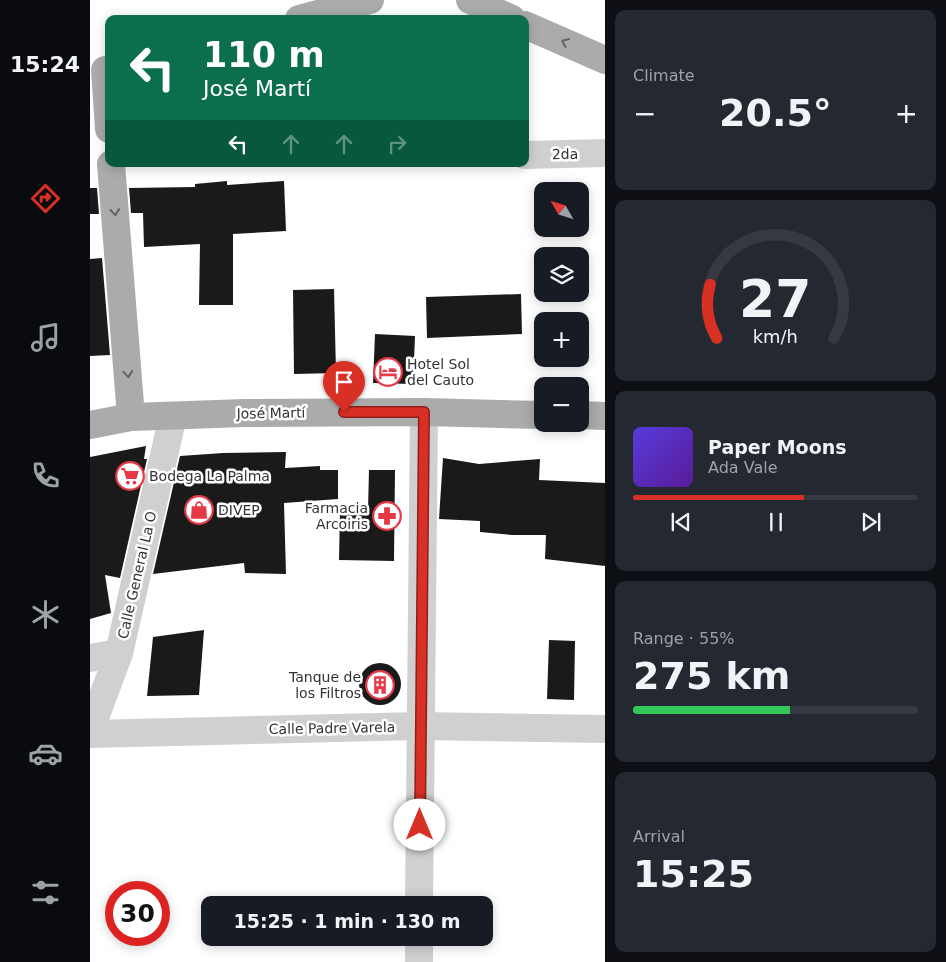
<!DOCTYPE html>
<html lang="en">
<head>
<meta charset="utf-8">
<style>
  :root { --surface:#171b24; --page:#242831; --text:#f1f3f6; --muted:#9ea1a6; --line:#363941; --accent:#d93025 }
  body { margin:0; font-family:"DejaVu Sans",sans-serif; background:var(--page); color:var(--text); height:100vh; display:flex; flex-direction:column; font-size:19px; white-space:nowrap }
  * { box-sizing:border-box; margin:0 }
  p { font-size:16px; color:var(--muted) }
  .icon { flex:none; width:28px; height:28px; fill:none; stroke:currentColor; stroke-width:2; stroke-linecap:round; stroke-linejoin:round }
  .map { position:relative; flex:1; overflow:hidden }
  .panel { display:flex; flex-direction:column; gap:10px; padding:10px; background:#0d0f14; width:341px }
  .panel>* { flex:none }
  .banner { position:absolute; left:15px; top:15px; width:424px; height:152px; border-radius:10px; box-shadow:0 2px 12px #0003; background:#0b6e4f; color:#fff; overflow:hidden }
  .needle { width:32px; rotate:309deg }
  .tools { position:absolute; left:444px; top:182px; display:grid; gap:10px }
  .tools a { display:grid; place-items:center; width:55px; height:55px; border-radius:10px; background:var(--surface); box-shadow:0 2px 12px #0003; font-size:25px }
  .speed { position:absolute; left:15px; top:881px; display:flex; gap:10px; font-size:25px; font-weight:700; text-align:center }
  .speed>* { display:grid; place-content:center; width:65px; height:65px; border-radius:50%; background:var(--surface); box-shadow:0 2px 12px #0003; line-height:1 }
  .speed .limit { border:8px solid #d22; background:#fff; color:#111 }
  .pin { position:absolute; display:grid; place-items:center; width:42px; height:42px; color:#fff; margin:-51px -21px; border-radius:50% 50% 50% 0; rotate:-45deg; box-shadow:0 0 5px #0007 }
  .pin .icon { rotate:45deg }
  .me { position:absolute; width:55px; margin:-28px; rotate:0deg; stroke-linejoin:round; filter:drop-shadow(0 0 4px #0008) }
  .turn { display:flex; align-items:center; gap:18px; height:105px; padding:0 15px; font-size:22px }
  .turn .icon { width:65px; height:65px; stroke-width:2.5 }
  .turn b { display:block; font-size:35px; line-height:42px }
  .lanes { display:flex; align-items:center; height:48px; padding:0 15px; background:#0003; justify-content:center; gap:25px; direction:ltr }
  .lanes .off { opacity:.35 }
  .big { font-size:38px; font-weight:800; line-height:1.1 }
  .panel .widget { flex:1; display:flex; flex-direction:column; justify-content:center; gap:8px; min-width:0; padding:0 18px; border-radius:10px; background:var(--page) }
  .panel .dial { align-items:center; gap:0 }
  .dial svg { height:130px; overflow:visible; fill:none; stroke:var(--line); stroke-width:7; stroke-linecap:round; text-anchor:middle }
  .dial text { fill:var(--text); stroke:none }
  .song { display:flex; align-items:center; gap:15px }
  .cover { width:60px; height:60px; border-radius:8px; background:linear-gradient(135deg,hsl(250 70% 55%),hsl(270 70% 35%)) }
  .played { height:5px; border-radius:2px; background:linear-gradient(90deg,var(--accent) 60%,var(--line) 60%) }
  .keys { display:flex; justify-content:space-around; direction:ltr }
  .heat { display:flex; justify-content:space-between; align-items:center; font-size:28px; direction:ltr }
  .charge { height:8px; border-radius:4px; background:linear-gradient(90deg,#34c759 55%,var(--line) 0) }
  .trip { position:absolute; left:111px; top:896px; width:292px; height:50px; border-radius:10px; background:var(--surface); box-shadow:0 2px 12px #0003; font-weight:800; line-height:50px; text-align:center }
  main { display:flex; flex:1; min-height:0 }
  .menu { display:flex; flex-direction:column; width:90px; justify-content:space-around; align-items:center; background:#090b0e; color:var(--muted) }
  .menu .icon { width:35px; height:35px }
  .menu .current { color:var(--accent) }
  .menu b { font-size:22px; color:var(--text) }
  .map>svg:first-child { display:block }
  .building { fill:#1a1a1a }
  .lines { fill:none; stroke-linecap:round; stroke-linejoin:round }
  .minor { stroke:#d0d0d0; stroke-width:28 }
  .major { stroke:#ababab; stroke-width:28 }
  .oneway { stroke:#636363 }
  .route-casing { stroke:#8d1f18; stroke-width:12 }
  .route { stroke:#d93025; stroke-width:9 }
  .labels { text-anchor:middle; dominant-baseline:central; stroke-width:5; stroke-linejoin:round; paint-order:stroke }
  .street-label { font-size:14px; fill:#333; stroke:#fff }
  .poi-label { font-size:14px; fill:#333; stroke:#fff; text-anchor:start }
</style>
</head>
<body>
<main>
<nav class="menu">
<b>15:24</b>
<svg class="icon current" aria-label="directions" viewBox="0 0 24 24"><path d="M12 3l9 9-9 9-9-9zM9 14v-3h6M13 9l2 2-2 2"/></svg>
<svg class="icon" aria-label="music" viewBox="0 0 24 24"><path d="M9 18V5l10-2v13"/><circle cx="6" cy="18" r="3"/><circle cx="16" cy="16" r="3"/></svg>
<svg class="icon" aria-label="phone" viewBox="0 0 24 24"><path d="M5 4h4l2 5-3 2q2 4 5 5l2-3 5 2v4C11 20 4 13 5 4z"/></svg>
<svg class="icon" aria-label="climate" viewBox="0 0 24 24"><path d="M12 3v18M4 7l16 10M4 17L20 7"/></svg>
<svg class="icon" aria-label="car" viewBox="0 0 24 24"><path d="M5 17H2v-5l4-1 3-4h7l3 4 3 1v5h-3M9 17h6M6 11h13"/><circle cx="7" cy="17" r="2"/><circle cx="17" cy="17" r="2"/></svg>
<svg class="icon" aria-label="filters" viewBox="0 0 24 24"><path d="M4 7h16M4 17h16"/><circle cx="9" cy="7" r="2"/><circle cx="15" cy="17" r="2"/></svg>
</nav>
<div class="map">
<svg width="515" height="962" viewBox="0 0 515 962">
  <rect width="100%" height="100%" fill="#fff"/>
  <g class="building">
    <polygon points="137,181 137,185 194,181 196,231 143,234 143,305 109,305 110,244 54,247 53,213 41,213 39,188 105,187 105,184"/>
    <polygon points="0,188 7,188 9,214 0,214"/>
    <polygon points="12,258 20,355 0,356 0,259"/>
    <polygon points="244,289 246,373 204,374 203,290"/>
    <polygon points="431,294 432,334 337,338 336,297"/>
    <polygon points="285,334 325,336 323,384 283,383"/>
    <polygon points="56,446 54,459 57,459 30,578 15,575 21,613 0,619 0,457"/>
    <polygon points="196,452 195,468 230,466 230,470 248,470 248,499 194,503 196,574 155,573 154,563 63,574 90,456 133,453"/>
    <polygon points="353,458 389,464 450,459 449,480 515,483 515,566 455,559 456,535 422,535 390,532 390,521 349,519"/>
    <polygon points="279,470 305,470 304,561 249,560 250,510 278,510"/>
    <polygon points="114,630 109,695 57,696 63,637"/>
    <polygon points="459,640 485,641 484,700 457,699"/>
    <circle cx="290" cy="684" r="21"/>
  </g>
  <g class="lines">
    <g class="minor">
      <polyline points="435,155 515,153"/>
      <polyline points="0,658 29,653"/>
      <polyline points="0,731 29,653 83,416"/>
      <polyline points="0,734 330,726 515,729"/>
      <polyline points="329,905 334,412"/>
      <polyline points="329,962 329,938"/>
    </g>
    <g class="major">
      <polyline points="380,0 422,19"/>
      <polyline points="209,19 280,0"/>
      <polyline points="435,25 515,60"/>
      <polyline points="19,69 15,70 19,129"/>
      <polyline points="21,164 41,417"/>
      <polyline points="490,415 515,416"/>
      <polyline points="0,425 41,417 155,413 334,412 452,415"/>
    </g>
  </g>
  <defs><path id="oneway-chevron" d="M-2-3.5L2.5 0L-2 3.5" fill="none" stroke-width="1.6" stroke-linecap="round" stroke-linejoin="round" transform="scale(1.25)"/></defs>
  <g class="oneway">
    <use href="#oneway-chevron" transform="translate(475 42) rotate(-156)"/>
    <use href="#oneway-chevron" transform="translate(25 212) rotate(85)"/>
    <use href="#oneway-chevron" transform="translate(38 374) rotate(85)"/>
  </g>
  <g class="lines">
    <defs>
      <polyline id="route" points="254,412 334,412 330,825"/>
    </defs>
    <use href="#route" class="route-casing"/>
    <use href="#route" class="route"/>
  </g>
  <defs>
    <symbol id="hotel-ring" viewBox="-11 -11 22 22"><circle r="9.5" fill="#fff" stroke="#e63946" stroke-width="1.5"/><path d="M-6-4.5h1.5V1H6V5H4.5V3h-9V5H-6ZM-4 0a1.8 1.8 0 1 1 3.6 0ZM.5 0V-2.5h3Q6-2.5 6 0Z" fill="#e63946"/></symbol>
    <symbol id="supermarket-ring" viewBox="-11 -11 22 22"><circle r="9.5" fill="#fff" stroke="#e63946" stroke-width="1.5"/><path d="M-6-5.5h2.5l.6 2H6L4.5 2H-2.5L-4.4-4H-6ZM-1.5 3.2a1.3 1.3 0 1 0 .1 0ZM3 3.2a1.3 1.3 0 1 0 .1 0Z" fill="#e63946"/></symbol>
    <symbol id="shop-ring" viewBox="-11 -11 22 22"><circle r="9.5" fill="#fff" stroke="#e63946" stroke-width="1.5"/><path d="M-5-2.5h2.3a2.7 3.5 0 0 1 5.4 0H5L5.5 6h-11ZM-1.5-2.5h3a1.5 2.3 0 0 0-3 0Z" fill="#e63946"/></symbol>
    <symbol id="pharmacy-ring" viewBox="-11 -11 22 22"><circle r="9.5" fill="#fff" stroke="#e63946" stroke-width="1.5"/><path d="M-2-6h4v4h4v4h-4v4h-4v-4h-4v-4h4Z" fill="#e63946"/></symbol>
    <symbol id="building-ring" viewBox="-11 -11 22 22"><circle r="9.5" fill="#fff" stroke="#e63946" stroke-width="1.5"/><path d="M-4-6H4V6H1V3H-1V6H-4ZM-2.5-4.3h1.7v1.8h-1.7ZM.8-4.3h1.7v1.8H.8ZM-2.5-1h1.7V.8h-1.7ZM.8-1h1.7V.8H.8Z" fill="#e63946"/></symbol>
  </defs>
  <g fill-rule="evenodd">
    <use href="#hotel-ring" x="282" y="356" width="32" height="32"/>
    <use href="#supermarket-ring" x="24" y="460" width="32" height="32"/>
    <use href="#shop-ring" x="93" y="494" width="32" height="32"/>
    <use href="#pharmacy-ring" x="281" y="500" width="32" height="32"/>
    <use href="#building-ring" x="274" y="669" width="32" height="32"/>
  </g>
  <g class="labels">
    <g class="street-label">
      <text transform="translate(475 154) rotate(-1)">2da</text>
      <text transform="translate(181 413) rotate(-1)">José Martí</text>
      <text transform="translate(47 575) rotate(-77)">Calle General La O</text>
      <text transform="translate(242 728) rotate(-1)">Calle Padre Varela</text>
    </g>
    <g class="poi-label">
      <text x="317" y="364">Hotel Sol<tspan x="317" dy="16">del Cauto</tspan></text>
      <text x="59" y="476">Bodega La Palma</text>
      <text x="278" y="508" text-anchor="end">Farmacia<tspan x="278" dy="16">Arcoiris</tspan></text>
      <text x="128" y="510">DIVEP</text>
      <text x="271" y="677" text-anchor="end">Tanque de<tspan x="271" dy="16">los Filtros</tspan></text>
    </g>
  </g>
</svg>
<div class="tools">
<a><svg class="needle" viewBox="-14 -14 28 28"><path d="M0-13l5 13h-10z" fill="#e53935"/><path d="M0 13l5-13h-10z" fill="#9ea1a6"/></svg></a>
<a><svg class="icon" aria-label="layers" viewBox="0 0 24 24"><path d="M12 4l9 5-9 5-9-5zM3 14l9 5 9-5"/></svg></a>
<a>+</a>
<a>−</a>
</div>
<div class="speed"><div class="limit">30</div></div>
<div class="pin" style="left:254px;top:412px;background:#d93025"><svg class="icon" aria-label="arrive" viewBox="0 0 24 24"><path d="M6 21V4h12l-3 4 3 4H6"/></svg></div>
<svg class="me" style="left:330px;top:825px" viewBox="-20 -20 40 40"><circle r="19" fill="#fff"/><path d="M0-13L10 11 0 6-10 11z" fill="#d93025"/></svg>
<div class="trip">15:25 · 1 min · 130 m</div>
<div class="banner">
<div class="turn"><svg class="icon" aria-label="left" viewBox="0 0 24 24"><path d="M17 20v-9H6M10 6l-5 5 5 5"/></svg><div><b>110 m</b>José Martí</div></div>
<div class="lanes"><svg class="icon" aria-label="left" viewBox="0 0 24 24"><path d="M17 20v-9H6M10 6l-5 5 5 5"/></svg><svg class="icon off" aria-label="ahead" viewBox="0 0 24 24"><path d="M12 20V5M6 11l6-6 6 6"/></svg><svg class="icon off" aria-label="ahead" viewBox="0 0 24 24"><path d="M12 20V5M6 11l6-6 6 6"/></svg><svg class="icon off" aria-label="right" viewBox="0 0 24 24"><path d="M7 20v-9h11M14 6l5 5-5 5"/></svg></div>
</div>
</div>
<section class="panel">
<div class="widget"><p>Climate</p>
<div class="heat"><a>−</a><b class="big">20.5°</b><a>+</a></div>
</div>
<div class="widget dial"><svg viewBox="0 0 100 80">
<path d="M14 69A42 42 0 1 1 86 69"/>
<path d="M14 69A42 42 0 0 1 10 36" stroke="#d93025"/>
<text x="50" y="56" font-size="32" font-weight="700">27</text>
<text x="50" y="72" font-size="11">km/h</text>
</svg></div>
<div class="widget">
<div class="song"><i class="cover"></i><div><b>Paper Moons</b><p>Ada Vale</p></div></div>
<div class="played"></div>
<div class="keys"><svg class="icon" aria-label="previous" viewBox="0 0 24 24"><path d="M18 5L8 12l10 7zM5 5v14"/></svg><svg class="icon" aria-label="pause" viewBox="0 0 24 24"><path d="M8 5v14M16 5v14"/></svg><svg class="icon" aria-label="next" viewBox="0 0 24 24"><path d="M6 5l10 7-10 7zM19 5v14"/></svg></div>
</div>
<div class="widget"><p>Range · 55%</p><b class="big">275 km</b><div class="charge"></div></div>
<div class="widget"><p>Arrival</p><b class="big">15:25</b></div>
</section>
</main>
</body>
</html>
